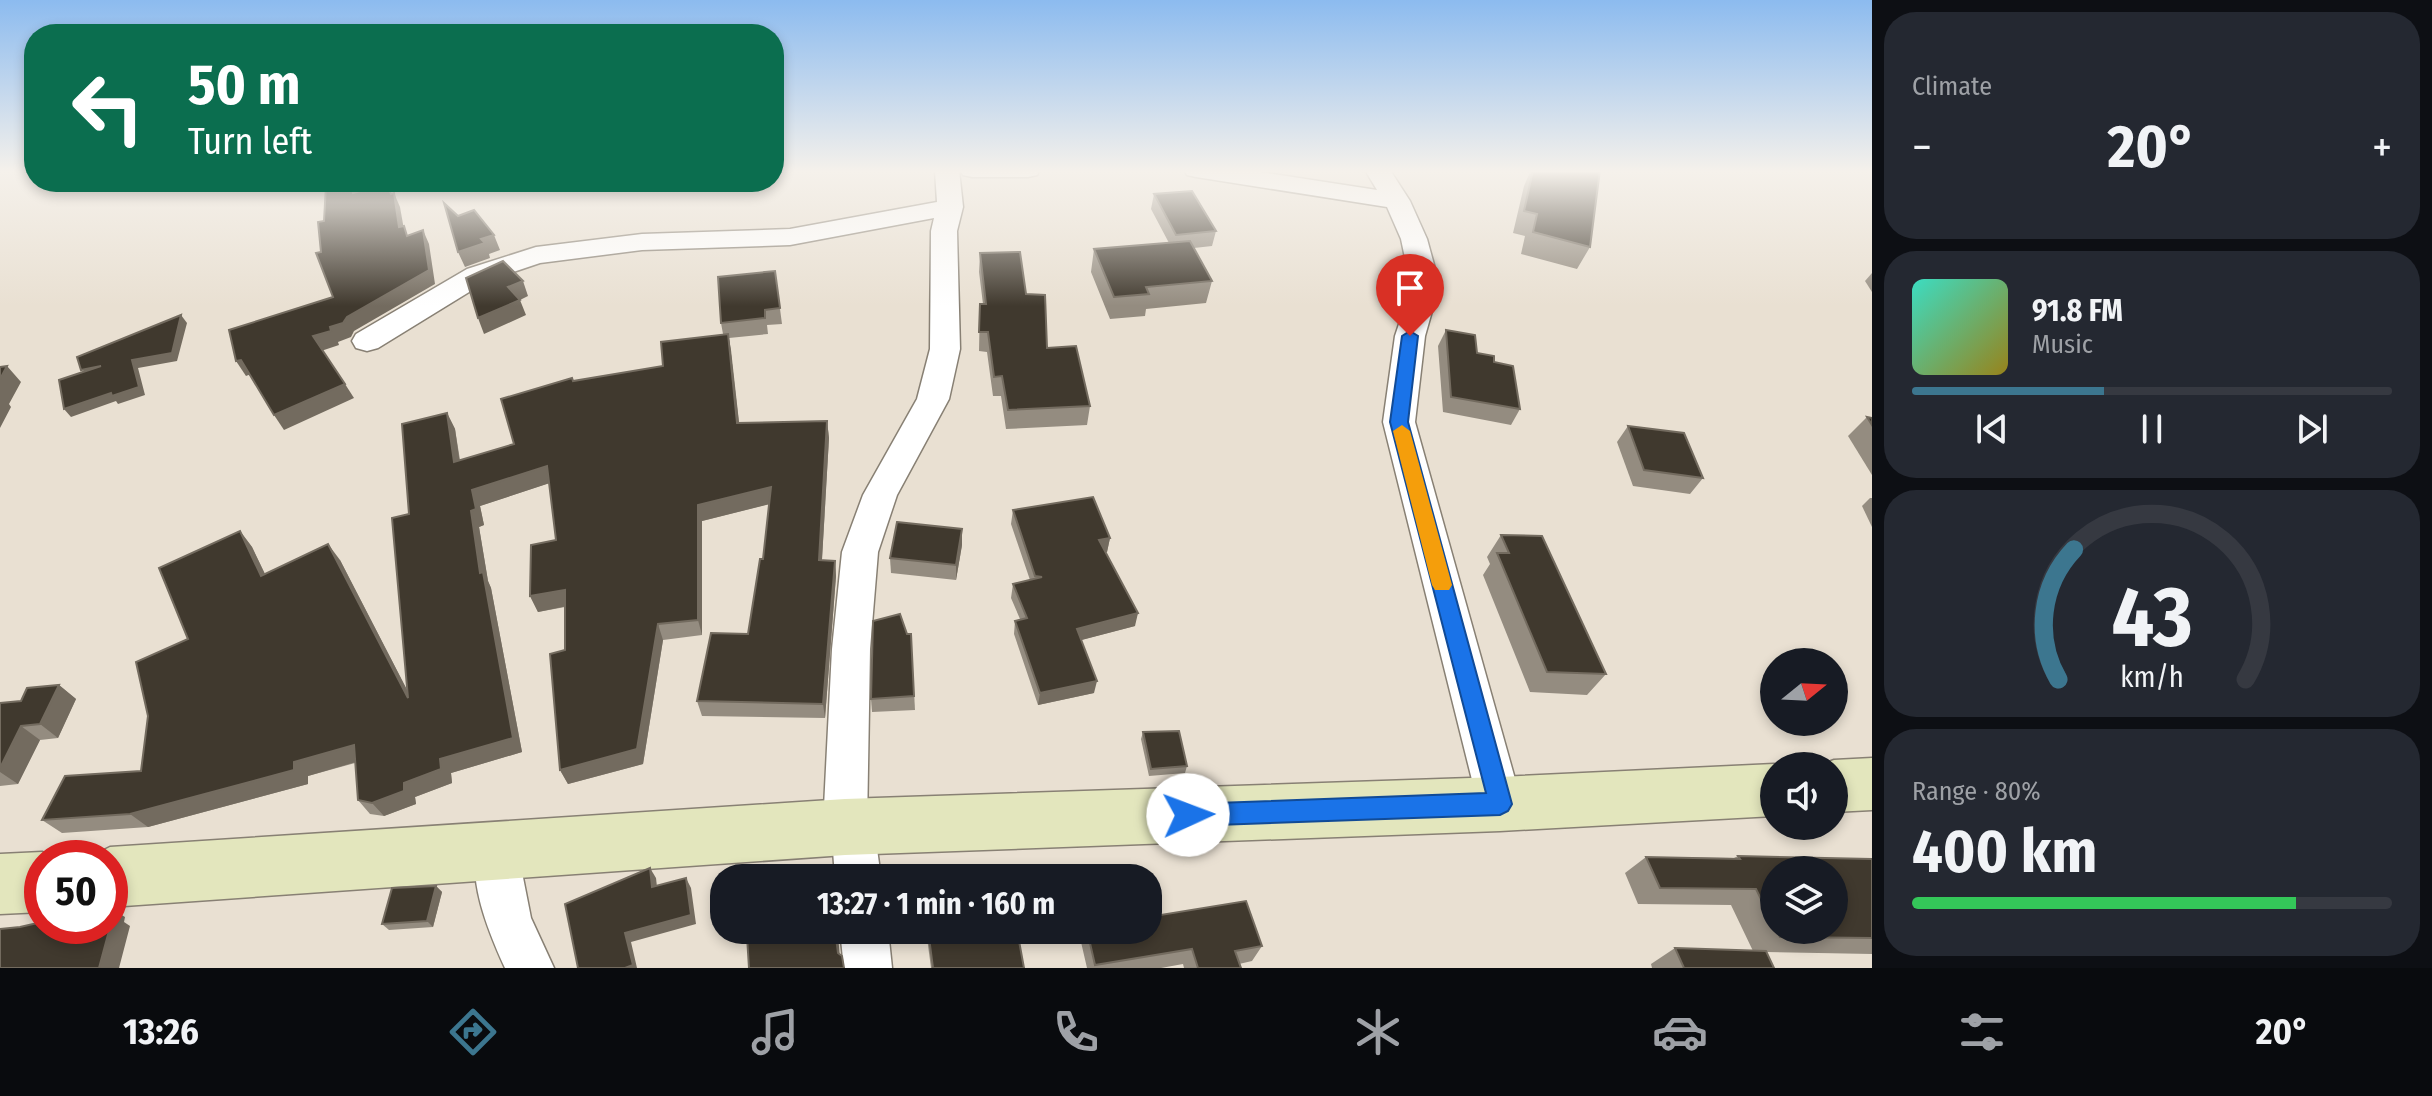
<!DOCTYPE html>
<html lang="en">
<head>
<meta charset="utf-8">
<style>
  :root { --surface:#171b24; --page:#242831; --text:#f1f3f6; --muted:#9ea1a6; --line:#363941; --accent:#3c768f }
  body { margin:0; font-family:"Fira Sans Condensed",sans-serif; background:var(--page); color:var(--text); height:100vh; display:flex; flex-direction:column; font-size:30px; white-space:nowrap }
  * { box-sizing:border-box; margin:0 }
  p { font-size:26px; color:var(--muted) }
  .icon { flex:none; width:44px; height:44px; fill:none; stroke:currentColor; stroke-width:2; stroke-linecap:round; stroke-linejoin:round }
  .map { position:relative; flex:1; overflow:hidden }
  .sheet { display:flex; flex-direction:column; gap:12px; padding:12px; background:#0d0f14; width:560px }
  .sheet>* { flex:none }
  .top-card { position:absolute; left:24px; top:24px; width:760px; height:168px; border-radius:32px; box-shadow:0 4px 12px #0003; background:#0b6e4f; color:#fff; overflow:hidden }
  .needle { width:52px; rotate:72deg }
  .controls { position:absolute; left:1760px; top:648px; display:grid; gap:16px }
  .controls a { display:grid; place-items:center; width:88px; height:88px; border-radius:50%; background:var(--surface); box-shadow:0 4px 12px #0003; font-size:40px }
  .speed { position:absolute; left:24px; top:840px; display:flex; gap:16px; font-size:40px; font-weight:700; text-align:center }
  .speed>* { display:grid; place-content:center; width:104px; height:104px; border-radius:50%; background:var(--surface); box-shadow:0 4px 12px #0003; line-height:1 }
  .speed .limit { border:12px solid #d22; background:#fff; color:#111 }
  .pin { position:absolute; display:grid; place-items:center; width:68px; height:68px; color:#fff; margin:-82px -34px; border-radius:50% 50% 50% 0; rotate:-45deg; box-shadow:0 0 8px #0007 }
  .pin .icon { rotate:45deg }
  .me { position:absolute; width:88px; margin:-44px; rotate:88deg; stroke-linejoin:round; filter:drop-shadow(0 0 6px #0008) }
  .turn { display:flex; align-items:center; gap:28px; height:168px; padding:0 32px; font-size:36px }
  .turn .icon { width:104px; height:104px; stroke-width:2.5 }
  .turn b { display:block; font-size:56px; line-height:68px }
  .big { font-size:60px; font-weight:700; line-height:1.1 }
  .sheet .tile { flex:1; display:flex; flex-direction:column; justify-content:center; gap:12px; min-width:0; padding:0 28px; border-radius:32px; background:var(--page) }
  .sheet .dial { align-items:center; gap:0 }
  .dial svg { height:208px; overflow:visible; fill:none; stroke:var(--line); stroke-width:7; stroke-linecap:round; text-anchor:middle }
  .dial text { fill:var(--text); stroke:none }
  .song { display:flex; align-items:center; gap:24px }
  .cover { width:96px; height:96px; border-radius:12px; background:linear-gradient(135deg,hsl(170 70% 55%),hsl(50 70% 35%)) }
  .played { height:8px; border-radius:4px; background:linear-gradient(90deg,var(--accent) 40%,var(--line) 40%) }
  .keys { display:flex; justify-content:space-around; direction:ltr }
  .heat { display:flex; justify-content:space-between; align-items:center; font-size:44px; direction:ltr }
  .charge { height:12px; border-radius:6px; background:linear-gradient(90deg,#34c759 80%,var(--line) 0) }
  .trip { position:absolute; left:710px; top:864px; width:452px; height:80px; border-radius:32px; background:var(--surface); box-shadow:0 4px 12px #0003; font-weight:700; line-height:80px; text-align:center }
  .tabs { display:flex; height:128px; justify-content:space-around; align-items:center; background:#090b0e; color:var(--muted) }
  .tabs .icon { width:56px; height:56px }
  .tabs .selected { color:var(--accent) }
  .tabs b { font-size:36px; color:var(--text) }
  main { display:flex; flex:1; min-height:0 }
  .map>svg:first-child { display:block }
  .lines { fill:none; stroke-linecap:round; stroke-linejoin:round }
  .minor-casing { stroke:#888074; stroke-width:3 }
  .secondary-casing { stroke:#888074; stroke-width:3 }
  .minor { fill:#fff; fill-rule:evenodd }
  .secondary { fill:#e3e6bd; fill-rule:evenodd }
  .wall { fill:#948c80; fill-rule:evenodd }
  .shaded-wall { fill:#736b5f }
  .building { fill:#40392e; stroke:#736b5f; stroke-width:2 }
  .route { fill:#1a73e8; stroke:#114b97; stroke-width:2 }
  .slow { fill:#f59e0b }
</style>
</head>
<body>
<main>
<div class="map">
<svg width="1872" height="968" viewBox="0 0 1872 968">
  <rect width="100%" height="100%" fill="#e9e0d2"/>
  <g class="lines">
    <defs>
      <g id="minor">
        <polygon points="935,170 959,170 963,207 957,231 960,349 949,399 897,495 878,552 870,649 867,826 877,849 881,878 835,878 833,850 823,827 832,649 842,552 863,495 917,399 930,349 931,231 934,218 790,245 642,250 540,263 487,281 378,348 367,351 356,348 352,341 356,334 467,269 536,247 642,234 790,229 937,202"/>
        <polygon points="960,170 1040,170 1037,175 1028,177 972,177 963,175"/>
        <polygon points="1184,170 1247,170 1377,190 1365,170 1390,170 1410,201 1427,239 1436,272 1436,297 1425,336 1415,422 1522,804 1515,819 1500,825 1485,819 1478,804 1383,422 1395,336 1408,297 1408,272 1401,239 1387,207 1196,177 1187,175"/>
        <path d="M 496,830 L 512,836 L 518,852 L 531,918 L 554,968 L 505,968 C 489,933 464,874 480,836 Z"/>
        <polygon points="840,930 888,930 892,968 844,968"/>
      </g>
      <g id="secondary">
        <polygon points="1872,758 1872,810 1834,812 1834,766 1818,766 1834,760"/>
        <polygon points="1774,764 1780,766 1774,766 1774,816 1500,831 845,855 110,907 110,858 88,858 110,847 845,799 1500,777"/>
        <polygon points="42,852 56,858 42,858 42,912 0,914 0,854"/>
      </g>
    </defs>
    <use href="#minor" class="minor-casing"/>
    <use href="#secondary" class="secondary-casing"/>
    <use href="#minor" class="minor"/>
    <use href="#secondary" class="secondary"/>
  </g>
  <g class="wall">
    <polygon points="1531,170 1600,170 1590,247 1577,269 1521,254 1525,236 1513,233 1524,186"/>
    <polygon points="1154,194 1216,231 1212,246 1194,248 1212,281 1206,303 1146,309 1145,316 1110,319 1091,272 1094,249 1169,243 1151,209"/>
    <polygon points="980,253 1026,294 1047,348 1090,406 1087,425 1006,429 1001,396 993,396 987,352 979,351 980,304 983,304 979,272"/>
    <polygon points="775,271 782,324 767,325 768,334 729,338 739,423 827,421 829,438 822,560 835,561 836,576 825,718 702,716 697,701 748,634 763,559 769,504 702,521 702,635 663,640 643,764 568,784 560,770 565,650 565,607 538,612 530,596 556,540 549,483 480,506 484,525 479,527 488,581 491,588 522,752 451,773 452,783 415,797 416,804 384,816 370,814 358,800 355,763 308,776 308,784 148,827 62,833 42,820 141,771 188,639 240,531 252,547 265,574 340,560 407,690 409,514 447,413 455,429 460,460 514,444 573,381 663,366 723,334 721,323"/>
    <polygon points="1872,273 1872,292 1865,281"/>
    <polygon points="1446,330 1477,353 1494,362 1520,409 1511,425 1443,412 1438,346"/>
    <polygon points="1867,417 1872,418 1872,475 1848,436"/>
    <polygon points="1628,426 1703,478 1690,494 1633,486 1617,442"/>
    <polygon points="1870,498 1872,498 1872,527 1862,506"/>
    <polygon points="1013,510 1110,538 1107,552 1106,552 1135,626 1081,640 1094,693 1038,705 1014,634 1015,621 1020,619 1011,598 1013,584 1030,580 1011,524"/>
    <polygon points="1501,535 1606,674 1587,695 1530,692 1483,575 1490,564 1487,557"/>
    <polygon points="962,545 956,580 891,573 890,558"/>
    <polygon points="911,634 915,710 872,712 871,699"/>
    <polygon points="59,685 76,699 58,738 40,740 18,784 0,786 0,703 21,701"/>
    <polygon points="1143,732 1187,766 1185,773 1149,776 1141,739"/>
    <path d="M 1738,856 L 1872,859 L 1872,954 L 1766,952 L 1774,968 L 1652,968 L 1651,964 L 1675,948 L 1753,951 L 1731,905 L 1638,904 L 1625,873 L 1646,857 L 1734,858 ZM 1774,870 L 1834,930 L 1774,930 Z"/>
    <polygon points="436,886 442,892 433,927 389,930 382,924"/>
    <polygon points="926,930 1017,930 1024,968 931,968"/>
    <polygon points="1085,930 1148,930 1262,946 1252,961 1239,964 1241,968 1184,968 1183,964 1161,968 1087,968 1081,942"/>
  </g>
  <g class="shaded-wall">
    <polygon points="394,193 400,207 406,241 399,227"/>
    <polygon points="423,230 429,244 435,284 354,331 351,337 338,342 339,345 321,351 313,336 347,317"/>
    <polygon points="494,235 500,250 489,254 490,258 465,267 458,252 481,239"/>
    <polygon points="523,281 528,296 520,300 526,315 484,334 478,318 508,287"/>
    <polygon points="181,315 187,323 177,361 138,368 145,395 118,404 116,401 71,417 64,409 132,360"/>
    <polygon points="728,334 731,350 741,440 737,423"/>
    <polygon points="241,360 251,374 246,376 236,361"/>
    <polygon points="7,366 21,382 9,404 11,407 0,428 0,379"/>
    <polygon points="345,384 354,398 284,430 274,415"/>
    <polygon points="447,413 455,429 462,478 454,462"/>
    <polygon points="827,421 829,438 821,576 819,560"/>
    <polygon points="547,466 553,482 480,506 484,525 479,527 488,581 491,588 522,752 451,773 452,783 415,797 416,804 384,816 372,803 404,783 480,573 471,511 472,490"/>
    <polygon points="771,487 774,503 702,521 702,635 698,620 698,505"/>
    <polygon points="962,529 962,545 956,580 956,565"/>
    <polygon points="240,531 252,547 273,591 261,576"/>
    <polygon points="1110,538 1107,552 1097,553 1099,540"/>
    <polygon points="328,544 340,560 419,713 408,698"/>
    <polygon points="835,561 836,576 825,718 823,704"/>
    <polygon points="565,590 572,605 538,612 530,596"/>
    <polygon points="1138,613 1135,626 1074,642 1077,629"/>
    <polygon points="658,624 663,640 643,764 568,784 560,770"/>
    <polygon points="1097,681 1094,693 1038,705 1040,693"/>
    <polygon points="59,685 76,699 58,738 40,724"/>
    <polygon points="21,726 40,740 18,784 0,772 0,768"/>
    <polygon points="354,745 366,759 308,776 308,784 148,827 130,814 294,762"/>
    <polygon points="650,868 656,878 658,896 652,887"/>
    <polygon points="686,878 691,888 696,924 631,942 637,968 625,968 625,933"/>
    <polygon points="436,886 442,892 433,927 427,921"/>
    <polygon points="110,908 125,917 124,922 130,926 119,968 99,968 110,921"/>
    <polygon points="742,930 764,930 730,940 727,934"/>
    <polygon points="835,930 838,936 841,968 838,953"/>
  </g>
  <g class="building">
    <polygon points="1533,170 1600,170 1590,247 1533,232 1537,214 1524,211"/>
    <polygon points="343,182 352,182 353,193 387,184 391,194 394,193 399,227 404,226 407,236 423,230 429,270 347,317 343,323 330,327 331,331 313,336 345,384 274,415 241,360 236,361 229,330 333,297 316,253 321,252 318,222 324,221 326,185"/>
    <polygon points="1192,191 1216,231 1176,235 1154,194"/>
    <polygon points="444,203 458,216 474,210 494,235 481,239 485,243 458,252"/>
    <polygon points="1190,241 1212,281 1146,287 1149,294 1114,297 1094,249"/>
    <polygon points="1020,252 1026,294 1045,295 1047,348 1076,346 1090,406 1008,410 1002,376 994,377 988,332 979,332 980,304 986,304 980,253"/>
    <polygon points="503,261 523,281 508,287 520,300 478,318 466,278"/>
    <polygon points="775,271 780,308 765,310 765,318 721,323 718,277"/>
    <polygon points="181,315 172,353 132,360 139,387 112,396 111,393 64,409 59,380 101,366 81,370 77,357"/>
    <polygon points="1446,330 1475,335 1477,353 1494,356 1494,362 1513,366 1520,409 1451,397"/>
    <polygon points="728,334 737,423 827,421 819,560 835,561 823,704 697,701 711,633 748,634 760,559 763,559 771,487 698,505 698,620 658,624 637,749 560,770 550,654 565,650 565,590 530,596 531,545 556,540 547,466 472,490 476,509 471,511 480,573 483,572 513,738 440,759 441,769 404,783 404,791 372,803 358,800 354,745 294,762 294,770 130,814 42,820 65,776 141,771 148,716 136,662 188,639 159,568 240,531 261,576 328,544 408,698 392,518 409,514 402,424 447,413 454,462 514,444 501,399 572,378 573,381 663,366 661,342"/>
    <polygon points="7,366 0,379 0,367"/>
    <polygon points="1867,417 1872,418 1872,425"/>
    <polygon points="1628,426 1684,433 1703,478 1644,470"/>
    <polygon points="1093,497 1110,538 1099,540 1138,613 1077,629 1097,681 1040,693 1015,621 1027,618 1013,584 1042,577 1035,576 1013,510"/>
    <polygon points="897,522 962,529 956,565 890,558"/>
    <polygon points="1501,535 1542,536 1606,674 1547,672 1497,553 1509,553"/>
    <polygon points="900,614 907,634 911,634 914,696 871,699 873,621"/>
    <polygon points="59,685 40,724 21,726 0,768 0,703 21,701 27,688"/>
    <polygon points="1179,731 1187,766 1151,769 1143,732"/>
    <polygon points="1738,856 1872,859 1872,938 1780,937 1777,930 1834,930 1834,870 1774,870 1774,925 1756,889 1660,888 1646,857 1740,859"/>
    <polygon points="650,868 652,887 686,878 691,915 625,933 633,965 625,968 578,968 565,904"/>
    <polygon points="436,886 427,921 382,924 392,888"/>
    <polygon points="1246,901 1262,946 1235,951 1241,968 1198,968 1192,949 1095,965 1087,930 1148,930 1148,917"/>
    <polygon points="110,916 113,916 99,968 0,968 0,929 20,927 42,922 42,926 110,926"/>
    <polygon points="727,930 742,930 727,934"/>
    <polygon points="778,930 835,930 838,953 842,956 844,968 749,968 747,936"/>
    <polygon points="928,930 1017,930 1024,968 933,968"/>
    <polygon points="1675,948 1766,951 1774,968 1684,968"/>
  </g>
  <linearGradient id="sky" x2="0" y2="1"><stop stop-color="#8cbbef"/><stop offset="0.56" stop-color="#f5f1eb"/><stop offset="1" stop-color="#f5f1eb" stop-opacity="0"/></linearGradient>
  <rect width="1872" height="306" fill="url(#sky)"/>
  <polygon class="route" points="1410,331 1418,336 1408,422 1512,804 1508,811 1500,815 1188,826 1180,823 1176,815 1180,807 1188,804 1486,793 1390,422 1402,336"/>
  <polygon class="slow" points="1402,425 1410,431 1452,585 1449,590 1435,590 1432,585 1393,431"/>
</svg>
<div class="controls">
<a><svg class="needle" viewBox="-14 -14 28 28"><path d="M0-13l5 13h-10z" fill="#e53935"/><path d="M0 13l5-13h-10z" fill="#9ea1a6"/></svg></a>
<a><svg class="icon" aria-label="sound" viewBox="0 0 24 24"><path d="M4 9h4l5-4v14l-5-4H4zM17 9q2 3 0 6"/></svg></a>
<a><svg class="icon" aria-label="layers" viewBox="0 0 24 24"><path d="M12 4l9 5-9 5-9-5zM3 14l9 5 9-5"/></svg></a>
</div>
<div class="speed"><div class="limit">50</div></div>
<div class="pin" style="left:1410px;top:336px;background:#d93025"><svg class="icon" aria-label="arrive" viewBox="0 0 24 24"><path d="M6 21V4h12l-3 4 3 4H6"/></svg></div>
<svg class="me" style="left:1188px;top:815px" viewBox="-20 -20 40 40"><circle r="19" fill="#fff"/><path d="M0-13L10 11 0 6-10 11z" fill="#1a73e8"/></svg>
<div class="trip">13:27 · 1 min · 160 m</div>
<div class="top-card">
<div class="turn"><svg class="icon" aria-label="left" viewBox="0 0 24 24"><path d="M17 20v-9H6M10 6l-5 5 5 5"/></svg><div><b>50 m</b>Turn left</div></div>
</div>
</div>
<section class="sheet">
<div class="tile"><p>Climate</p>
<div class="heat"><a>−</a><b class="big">20°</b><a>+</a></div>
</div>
<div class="tile">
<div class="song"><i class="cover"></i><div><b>91.8 FM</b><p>Music</p></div></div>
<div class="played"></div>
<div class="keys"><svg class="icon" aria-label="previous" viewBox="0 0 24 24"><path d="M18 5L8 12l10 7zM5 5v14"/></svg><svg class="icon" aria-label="pause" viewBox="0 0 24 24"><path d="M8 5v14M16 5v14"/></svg><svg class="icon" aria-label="next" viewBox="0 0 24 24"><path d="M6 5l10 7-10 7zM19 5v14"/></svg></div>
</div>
<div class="tile dial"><svg viewBox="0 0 100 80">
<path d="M14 69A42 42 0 1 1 86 69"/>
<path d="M14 69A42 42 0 0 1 20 19" stroke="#3c768f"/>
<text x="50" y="56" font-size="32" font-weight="700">43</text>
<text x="50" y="72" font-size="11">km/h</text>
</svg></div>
<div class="tile"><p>Range · 80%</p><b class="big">400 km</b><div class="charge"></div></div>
</section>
</main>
<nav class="tabs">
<b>13:26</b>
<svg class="icon selected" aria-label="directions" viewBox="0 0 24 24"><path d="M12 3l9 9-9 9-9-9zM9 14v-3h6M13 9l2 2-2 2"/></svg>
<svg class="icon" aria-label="music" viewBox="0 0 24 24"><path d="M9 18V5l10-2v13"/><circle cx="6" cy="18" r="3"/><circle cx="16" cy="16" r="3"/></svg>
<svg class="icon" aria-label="phone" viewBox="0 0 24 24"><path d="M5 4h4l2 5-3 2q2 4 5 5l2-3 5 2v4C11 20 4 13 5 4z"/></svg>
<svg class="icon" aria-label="climate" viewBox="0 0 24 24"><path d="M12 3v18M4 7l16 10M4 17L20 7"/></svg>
<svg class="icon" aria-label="car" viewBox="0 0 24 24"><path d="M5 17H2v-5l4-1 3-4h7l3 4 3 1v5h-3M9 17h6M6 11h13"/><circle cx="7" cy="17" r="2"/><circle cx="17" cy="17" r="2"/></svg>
<svg class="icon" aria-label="filters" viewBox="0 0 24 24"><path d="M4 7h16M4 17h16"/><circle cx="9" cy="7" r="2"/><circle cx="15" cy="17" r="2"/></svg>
<b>20°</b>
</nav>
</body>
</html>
